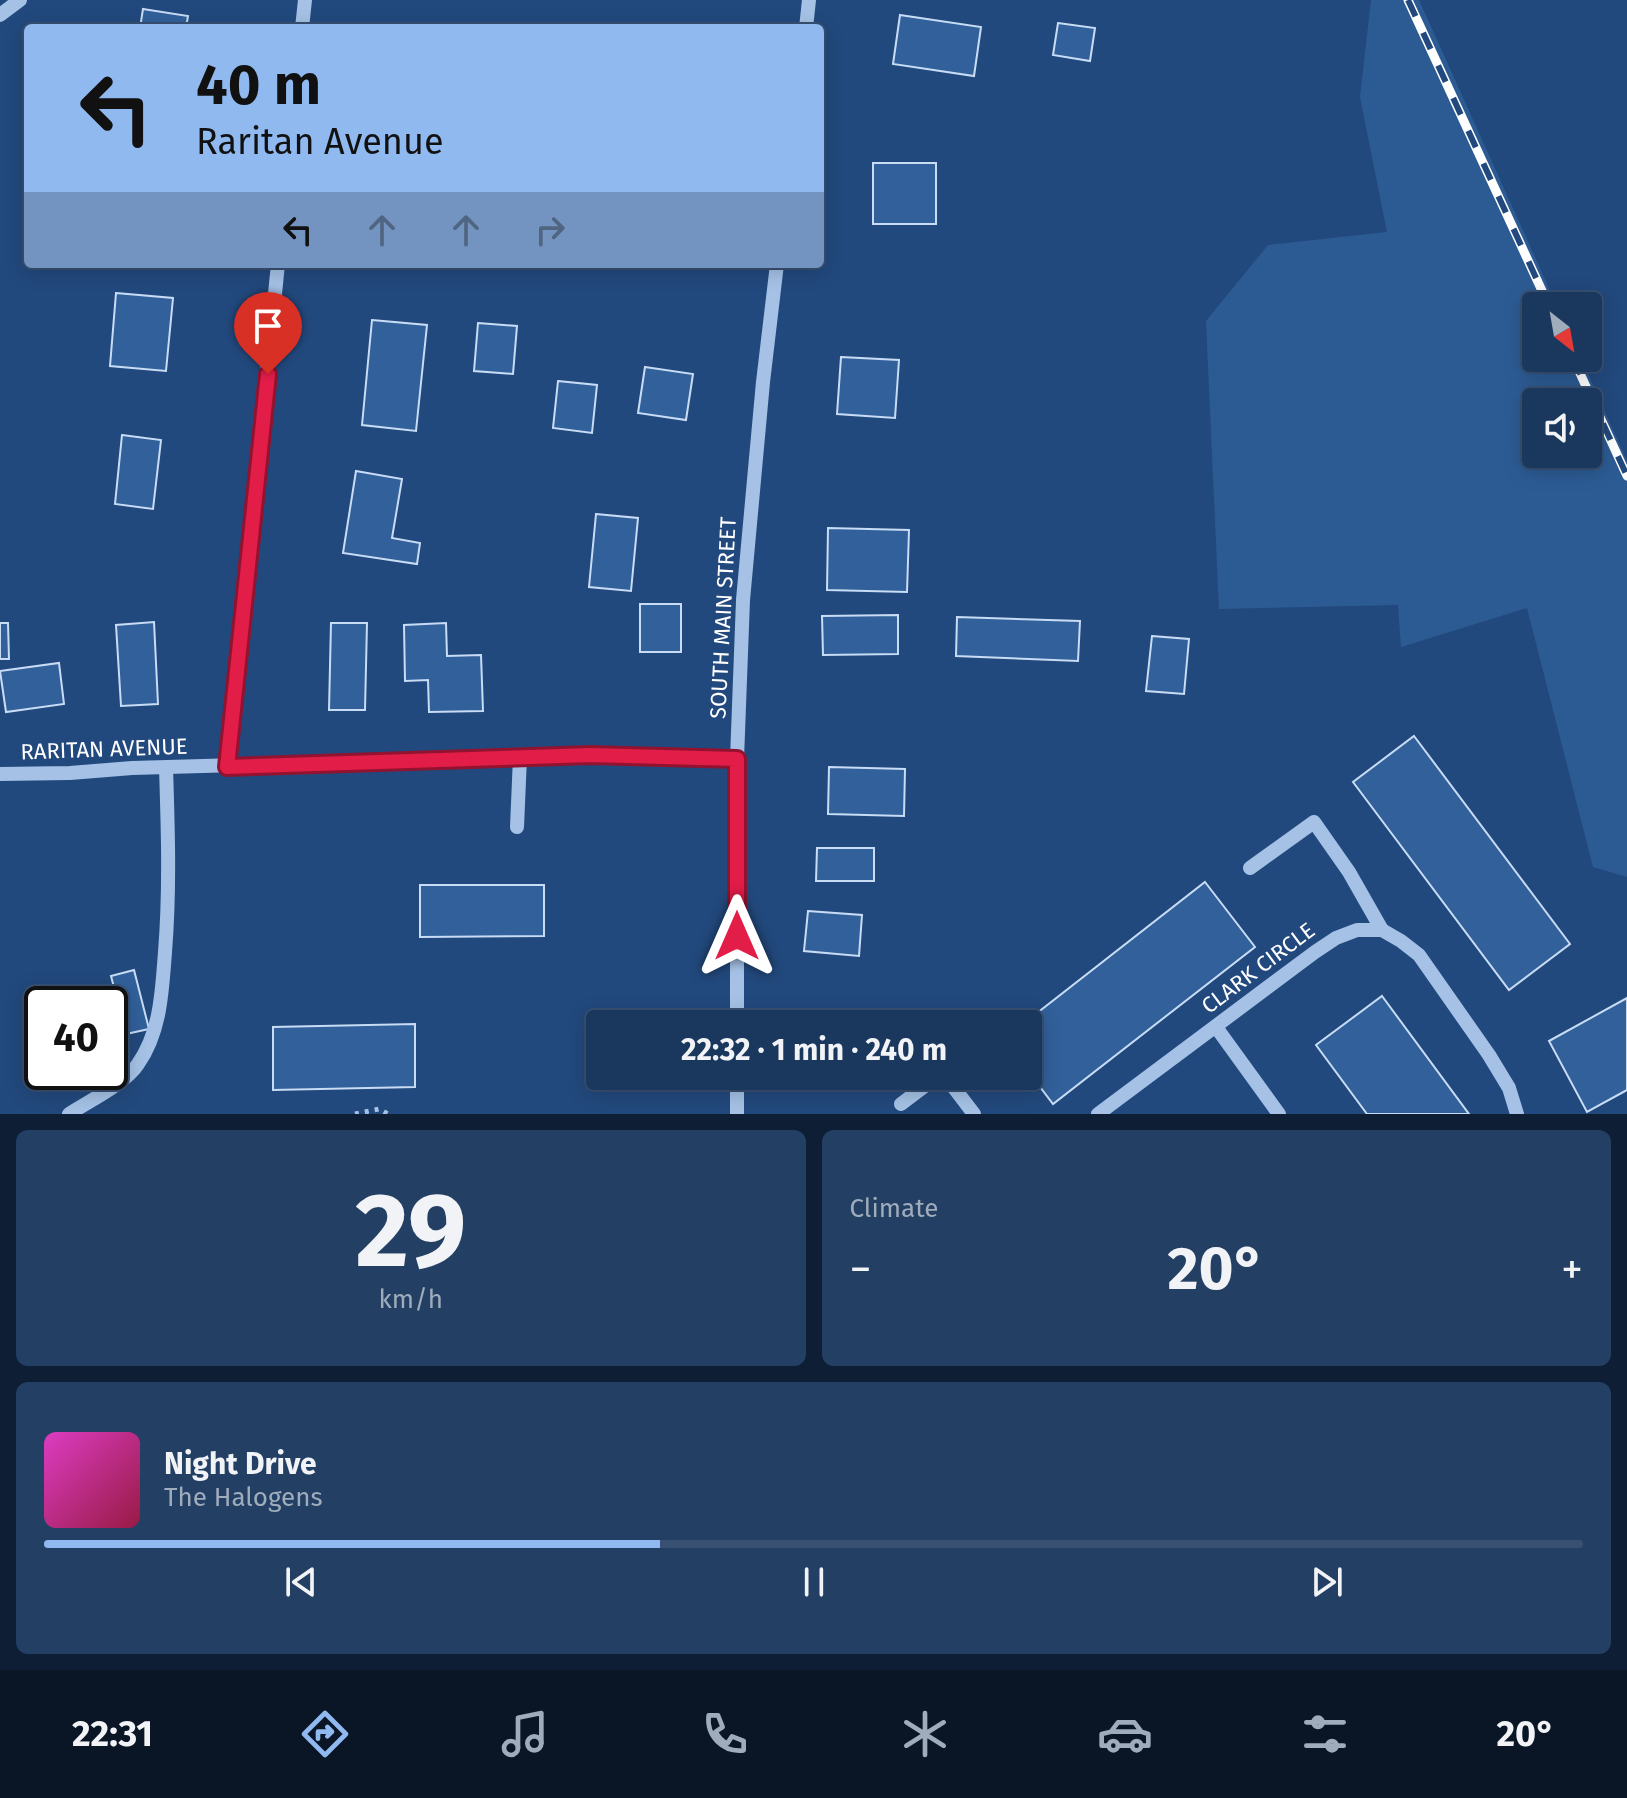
<!DOCTYPE html>
<html lang="en">
<head>
<meta charset="utf-8">
<style>
  :root { --surface:#1a375e; --page:#233f64; --text:#f1f3f6; --muted:#9facbc; --line:#385173; --accent:#90b9f0 }
  body { margin:0; font-family:"Fira Sans",sans-serif; background:var(--page); color:var(--text); height:100vh; display:flex; flex-direction:column; font-size:30px; white-space:nowrap }
  * { box-sizing:border-box; margin:0 }
  p { font-size:26px; color:var(--muted) }
  .icon { flex:none; width:44px; height:44px; fill:none; stroke:currentColor; stroke-width:2; stroke-linecap:round; stroke-linejoin:round }
  .map { position:relative; height:1114px; overflow:hidden }
  .sheet { display:flex; flex-direction:column; gap:16px; padding:16px; background:#0e1e34; flex:1 }
  .sheet>* { flex:none }
  .guide { position:absolute; left:24px; top:24px; width:800px; height:244px; border-radius:8px; box-shadow:0 4px 20px #0003,0 0 0 2px var(--line); background:#90b9f0; color:#111; overflow:hidden }
  .needle { width:52px; rotate:149deg }
  .tools { position:absolute; left:1522px; top:292px; display:grid; gap:16px }
  .tools a { display:grid; place-items:center; width:80px; height:80px; border-radius:8px; background:var(--surface); box-shadow:0 4px 20px #0003,0 0 0 2px var(--line); font-size:40px }
  .speed { position:absolute; left:24px; top:986px; display:flex; gap:16px; font-size:40px; font-weight:700; text-align:center }
  .speed>* { display:grid; place-content:center; width:104px; height:104px; border-radius:50%; background:var(--surface); box-shadow:0 4px 20px #0003,0 0 0 2px var(--line); line-height:1 }
  .speed .limit { border:4px solid #111; border-radius:12px; background:#fff; color:#111 }
  .pin { position:absolute; display:grid; place-items:center; width:68px; height:68px; color:#fff; margin:-82px -34px; border-radius:50% 50% 50% 0; rotate:-45deg; box-shadow:0 0 8px #0007 }
  .pin .icon { rotate:45deg }
  .me { position:absolute; width:88px; margin:-44px; rotate:0deg; stroke-linejoin:round; filter:drop-shadow(0 0 6px #0008) }
  .turn { display:flex; align-items:center; gap:28px; height:168px; padding:0 40px; font-size:36px }
  .turn .icon { width:104px; height:104px; stroke-width:2.5 }
  .turn b { display:block; font-size:56px; line-height:68px }
  .lanes { display:flex; align-items:center; height:76px; padding:0 40px; background:#0003; justify-content:center; gap:40px; direction:ltr }
  .lanes .off { opacity:.35 }
  .big { font-size:60px; font-weight:700; line-height:1.1 }
  .sheet .card { flex:1; display:flex; flex-direction:column; justify-content:center; gap:12px; min-width:0; padding:0 28px; border-radius:12px; background:var(--page) }
  .sheet .dial { align-items:center; gap:0 }
  .dial b { font-size:104px; line-height:1 }
  .song { display:flex; align-items:center; gap:24px }
  .cover { width:96px; height:96px; border-radius:12px; background:linear-gradient(135deg,hsl(310 70% 55%),hsl(340 70% 35%)) }
  .played { height:8px; border-radius:4px; background:linear-gradient(90deg,var(--accent) 40%,var(--line) 40%) }
  .keys { display:flex; justify-content:space-around; direction:ltr }
  .heat { display:flex; justify-content:space-between; align-items:center; font-size:44px; direction:ltr }
  .sheet .tiles { flex:1; display:grid; gap:16px; grid-template-columns:1fr 1fr }
  .card:last-child { grid-column:span 2 }
  .trip { position:absolute; left:586px; top:1010px; width:456px; height:80px; border-radius:8px; background:var(--surface); box-shadow:0 4px 20px #0003,0 0 0 2px var(--line); font-weight:700; line-height:80px; text-align:center }
  .tab-bar { display:flex; height:128px; justify-content:space-around; align-items:center; background:#0a1626; color:var(--muted) }
  .tab-bar .icon { width:56px; height:56px }
  .tab-bar .selected { color:var(--accent) }
  .tab-bar b { font-size:36px; color:var(--text) }
  .map>svg:first-child { display:block }
  .green { fill:#2c5b94; fill-rule:evenodd }
  .building { fill:#31609a; stroke:#c8dcf5; stroke-width:2 }
  .lines { fill:none; stroke-linecap:round; stroke-linejoin:round }
  .path { stroke:#a5c2e6; stroke-width:5; stroke-dasharray:4 6; stroke-linecap:butt }
  .minor { stroke:#a5c2e6; stroke-width:14 }
  .rail-casing { stroke:#fff; stroke-width:9 }
  .rail { stroke:#22497d; stroke-width:6; stroke-dasharray:18; stroke-linecap:butt }
  .route-casing { stroke:#92132f; stroke-width:20 }
  .route { stroke:#e11d48; stroke-width:14 }
  .labels { text-anchor:middle; dominant-baseline:central; stroke-width:8; stroke-linejoin:round; paint-order:stroke }
  .street-label { font-size:22px; fill:#fff; stroke:#22497d }
</style>
</head>
<body>
<div class="map">
<svg width="1627" height="1114" viewBox="0 0 1627 1114">
  <rect width="100%" height="100%" fill="#22497d"/>
  <path class="green" d="M 1371,0 L 1419,0 L 1557,306 L 1536,306 L 1536,358 L 1581,358 L 1627,461 L 1627,877 L 1593,867 L 1527,608 L 1401,647 L 1398,605 L 1219,609 L 1206,321 L 1268,245 L 1387,232 L 1360,97 ZM 1536,402 L 1588,402 L 1588,454 L 1536,454 Z"/>
  <g class="building">
    <polygon points="143,9 188,16 186,28 140,28"/>
    <polygon points="900,15 981,27 974,76 893,64"/>
    <polygon points="1058,23 1095,28 1090,61 1053,55"/>
    <rect x="873" y="163" width="63" height="61"/>
    <polygon points="116,293 173,298 166,371 110,366"/>
    <polygon points="372,320 427,325 416,431 362,425"/>
    <polygon points="478,323 517,326 513,374 474,371"/>
    <polygon points="841,357 899,360 895,418 837,414"/>
    <polygon points="645,367 693,374 686,420 638,413"/>
    <polygon points="558,381 597,385 592,433 553,428"/>
    <polygon points="122,435 161,440 153,509 115,504"/>
    <polygon points="356,471 402,479 392,538 420,543 417,564 343,553"/>
    <polygon points="596,514 638,518 631,591 589,587"/>
    <polygon points="828,528 909,530 907,592 827,590"/>
    <rect x="640" y="604" width="41" height="48"/>
    <polygon points="898,615 898,654 823,655 822,616"/>
    <polygon points="957,617 1080,621 1078,661 956,656"/>
    <polygon points="154,622 158,704 121,706 116,625"/>
    <polygon points="0,623 8,623 9,659 0,659"/>
    <polygon points="331,623 367,623 365,710 329,710"/>
    <polygon points="446,623 447,656 481,655 483,711 429,712 428,680 405,681 404,625"/>
    <polygon points="1152,636 1189,639 1184,694 1146,691"/>
    <polygon points="59,663 64,704 6,712 0,671"/>
    <polygon points="1414,736 1570,944 1509,990 1353,782"/>
    <polygon points="829,767 905,769 904,816 828,814"/>
    <polygon points="817,848 874,848 874,881 816,881"/>
    <polygon points="1205,882 1255,947 1053,1104 1028,1071 1028,1024 1023,1024"/>
    <polygon points="420,885 544,885 544,936 420,937"/>
    <polygon points="808,911 862,915 859,956 804,951"/>
    <polygon points="134,970 149,1029 126,1034 111,976"/>
    <polygon points="1382,996 1469,1114 1367,1114 1316,1045"/>
    <polygon points="1627,998 1627,1090 1587,1112 1549,1041"/>
    <polygon points="415,1024 415,1087 273,1090 273,1027"/>
  </g>
  <g class="lines">
    <polyline class="path" points="355,1114 379,1109 388,1114"/>
    <g class="minor">
      <polyline points="0,15 20,0"/>
      <polyline points="302,28 305,0"/>
      <polyline points="806,28 809,0"/>
      <polyline points="227,767 278,264"/>
      <polyline points="0,774 70,773 132,768 590,755 737,759"/>
      <polyline points="517,827 520,757"/>
      <polyline points="1250,868 1314,822 1349,872 1382,930"/>
      <polyline points="737,1024 737,759 743,600 763,382 777,264"/>
      <polyline points="1216,1027 1279,1114"/>
      <polyline points="945,1076 974,1114"/>
      <polyline points="901,1104 938,1076"/>
      <path d="M 69,1114 C 89,1101 126,1083 138,1064 C 161,1031 162,990 165,952 C 170,890 168,829 166,768"/>
      <polyline points="737,1114 737,1076"/>
      <polyline points="1098,1114 1315,952 1336,938 1357,930 1382,930 1401,941 1419,955 1489,1055 1509,1088 1517,1114"/>
    </g>
    <defs>
      <g id="rail">
        <polyline points="1408,0 1549,306"/>
        <polyline points="1573,358 1627,476"/>
      </g>
    </defs>
    <use href="#rail" class="rail-casing"/>
    <use href="#rail" class="rail"/>
  </g>
  <g class="lines">
    <defs>
      <polyline id="route" points="268,374 227,767 590,755 737,759 737,936"/>
    </defs>
    <use href="#route" class="route-casing"/>
    <use href="#route" class="route"/>
  </g>
  <g class="labels">
    <g class="street-label">
      <text transform="translate(723 618) rotate(-87)">SOUTH MAIN STREET</text>
      <text transform="translate(104 749) rotate(-2)">RARITAN AVENUE</text>
      <text transform="translate(1258 968) rotate(-37)">CLARK CIRCLE</text>
    </g>
  </g>
</svg>
<div class="tools">
<a><svg class="needle" viewBox="-14 -14 28 28"><path d="M0-13l5 13h-10z" fill="#e53935"/><path d="M0 13l5-13h-10z" fill="#9facbc"/></svg></a>
<a><svg class="icon" aria-label="sound" viewBox="0 0 24 24"><path d="M4 9h4l5-4v14l-5-4H4zM17 9q2 3 0 6"/></svg></a>
</div>
<div class="speed"><div class="limit">40</div></div>
<div class="pin" style="left:268px;top:374px;background:#d93025"><svg class="icon" aria-label="arrive" viewBox="0 0 24 24"><path d="M6 21V4h12l-3 4 3 4H6"/></svg></div>
<svg class="me" style="left:737px;top:936px" viewBox="-20 -20 40 40"><path d="M0-17L14 15 0 8-14 15z" fill="#e11d48" stroke="#fff" stroke-width="4"/></svg>
<div class="trip">22:32 · 1 min · 240 m</div>
<div class="guide">
<div class="turn"><svg class="icon" aria-label="left" viewBox="0 0 24 24"><path d="M17 20v-9H6M10 6l-5 5 5 5"/></svg><div><b>40 m</b>Raritan Avenue</div></div>
<div class="lanes"><svg class="icon" aria-label="left" viewBox="0 0 24 24"><path d="M17 20v-9H6M10 6l-5 5 5 5"/></svg><svg class="icon off" aria-label="ahead" viewBox="0 0 24 24"><path d="M12 20V5M6 11l6-6 6 6"/></svg><svg class="icon off" aria-label="ahead" viewBox="0 0 24 24"><path d="M12 20V5M6 11l6-6 6 6"/></svg><svg class="icon off" aria-label="right" viewBox="0 0 24 24"><path d="M7 20v-9h11M14 6l5 5-5 5"/></svg></div>
</div>
</div>
<section class="sheet">
<div class="tiles">
<div class="card dial"><b>29</b><p>km/h</p></div>
<div class="card"><p>Climate</p>
<div class="heat"><a>−</a><b class="big">20°</b><a>+</a></div>
</div>
<div class="card">
<div class="song"><i class="cover"></i><div><b>Night Drive</b><p>The Halogens</p></div></div>
<div class="played"></div>
<div class="keys"><svg class="icon" aria-label="previous" viewBox="0 0 24 24"><path d="M18 5L8 12l10 7zM5 5v14"/></svg><svg class="icon" aria-label="pause" viewBox="0 0 24 24"><path d="M8 5v14M16 5v14"/></svg><svg class="icon" aria-label="next" viewBox="0 0 24 24"><path d="M6 5l10 7-10 7zM19 5v14"/></svg></div>
</div>
</div>
</section>
<nav class="tab-bar">
<b>22:31</b>
<svg class="icon selected" aria-label="directions" viewBox="0 0 24 24"><path d="M12 3l9 9-9 9-9-9zM9 14v-3h6M13 9l2 2-2 2"/></svg>
<svg class="icon" aria-label="music" viewBox="0 0 24 24"><path d="M9 18V5l10-2v13"/><circle cx="6" cy="18" r="3"/><circle cx="16" cy="16" r="3"/></svg>
<svg class="icon" aria-label="phone" viewBox="0 0 24 24"><path d="M5 4h4l2 5-3 2q2 4 5 5l2-3 5 2v4C11 20 4 13 5 4z"/></svg>
<svg class="icon" aria-label="climate" viewBox="0 0 24 24"><path d="M12 3v18M4 7l16 10M4 17L20 7"/></svg>
<svg class="icon" aria-label="car" viewBox="0 0 24 24"><path d="M5 17H2v-5l4-1 3-4h7l3 4 3 1v5h-3M9 17h6M6 11h13"/><circle cx="7" cy="17" r="2"/><circle cx="17" cy="17" r="2"/></svg>
<svg class="icon" aria-label="filters" viewBox="0 0 24 24"><path d="M4 7h16M4 17h16"/><circle cx="9" cy="7" r="2"/><circle cx="15" cy="17" r="2"/></svg>
<b>20°</b>
</nav>
</body>
</html>
